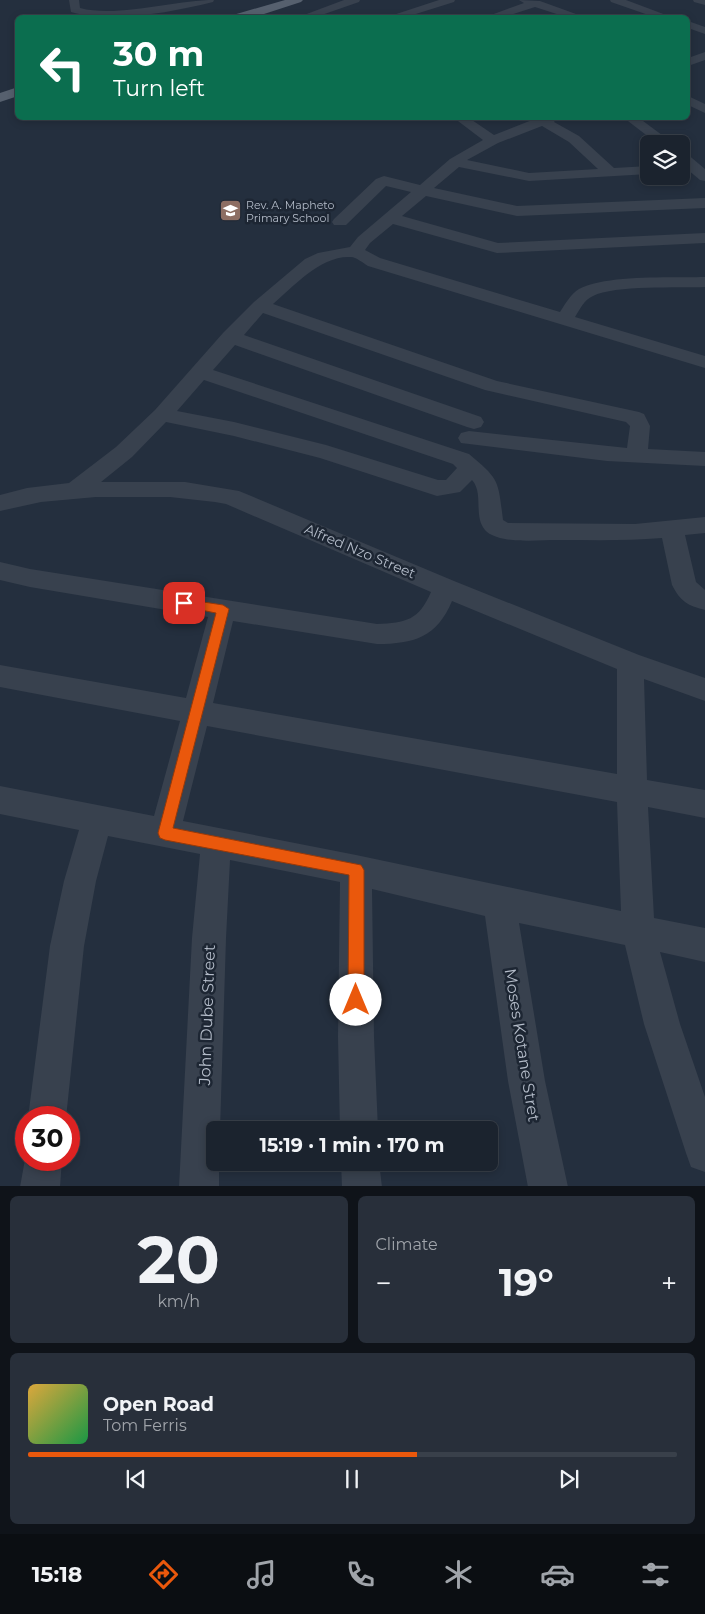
<!DOCTYPE html>
<html lang="en">
<head>
<meta charset="utf-8">
<style>
  :root { --surface:#1b232e; --page:#282f3a; --text:#f1f3f6; --muted:#a0a4aa; --line:#39404a; --accent:#ea580c }
  body { margin:0; font-family:Montserrat,sans-serif; background:var(--page); color:var(--text); height:100vh; display:flex; flex-direction:column; font-size:19px; white-space:nowrap }
  * { box-sizing:border-box; margin:0 }
  p { font-size:16px; color:var(--muted) }
  .icon { flex:none; width:28px; height:28px; fill:none; stroke:currentColor; stroke-width:2; stroke-linecap:round; stroke-linejoin:round }
  .map { position:relative; height:1186px; overflow:hidden }
  .details { display:flex; flex-direction:column; gap:10px; padding:10px; background:#0f1319; flex:1 }
  .details>* { flex:none }
  .guide { position:absolute; left:15px; top:15px; width:675px; height:105px; border-radius:8px; box-shadow:0 2px 8px #0003,0 0 0 1px var(--line); background:#0b6e4f; color:#fff; overflow:hidden }
  .buttons { position:absolute; left:640px; top:135px; display:grid; gap:10px }
  .buttons a { display:grid; place-items:center; width:50px; height:50px; border-radius:8px; background:var(--surface); box-shadow:0 2px 8px #0003,0 0 0 1px var(--line); font-size:25px }
  .speed { position:absolute; left:15px; top:1106px; display:flex; gap:10px; font-size:25px; font-weight:700; text-align:center }
  .speed>* { display:grid; place-content:center; width:65px; height:65px; border-radius:50%; background:var(--surface); box-shadow:0 2px 8px #0003,0 0 0 1px var(--line); line-height:1 }
  .speed .limit { border:8px solid #d22; background:#fff; color:#111 }
  .pin { position:absolute; display:grid; place-items:center; width:42px; height:42px; color:#fff; margin:-21px; border-radius:10px; box-shadow:0 2px 8px #0006 }
  .me { position:absolute; width:55px; margin:-28px; rotate:0deg; stroke-linejoin:round; filter:drop-shadow(0 0 4px #0008) }
  .turn { display:flex; align-items:center; gap:18px; height:105px; padding:0 15px; font-size:22px }
  .turn .icon { width:65px; height:65px; stroke-width:2.5 }
  .turn b { display:block; font-size:35px; line-height:42px }
  .big { font-size:38px; font-weight:700; line-height:1.1 }
  .details .tile { flex:1; display:flex; flex-direction:column; justify-content:center; gap:8px; min-width:0; padding:0 18px; border-radius:8px; background:var(--page) }
  .details .dial { align-items:center; gap:0 }
  .dial b { font-size:65px; line-height:1 }
  .song { display:flex; align-items:center; gap:15px }
  .cover { width:60px; height:60px; border-radius:8px; background:linear-gradient(135deg,hsl(40 70% 55%),hsl(140 70% 35%)) }
  .played { height:5px; border-radius:2px; background:linear-gradient(90deg,var(--accent) 60%,var(--line) 60%) }
  .keys { display:flex; justify-content:space-around; direction:ltr }
  .heat { display:flex; justify-content:space-between; align-items:center; font-size:28px; direction:ltr }
  .details .tiles { flex:1; display:grid; gap:10px; grid-template-columns:1fr 1fr }
  .tile:last-child { grid-column:span 2 }
  .trip { position:absolute; left:206px; top:1121px; width:292px; height:50px; border-radius:8px; background:var(--surface); box-shadow:0 2px 8px #0003,0 0 0 1px var(--line); font-weight:700; line-height:50px; text-align:center }
  .dock { display:flex; height:80px; justify-content:space-around; align-items:center; background:#0b0e12; color:var(--muted) }
  .dock .icon { width:35px; height:35px }
  .dock .current { color:var(--accent) }
  .dock b { font-size:22px; color:var(--text) }
  .map>svg:first-child { display:block }
  .lines { fill:none; stroke-linecap:round; stroke-linejoin:round }
  .minor { fill:#38414e; fill-rule:evenodd }
  .major { fill:#56606e; fill-rule:evenodd }
  .route { fill:#ea580c; stroke:#983908 }
  .labels { text-anchor:middle; dominant-baseline:central; stroke-width:5; stroke-linejoin:round; paint-order:stroke }
  .far-poi-label { font-size:11px; fill:#b4bcc9; stroke:#1d2633; text-anchor:start }
  .street-label { font-size:14px; fill:#b4bcc9; stroke:#1d2633 }
  .near-street-label { font-size:16px; fill:#b4bcc9; stroke:#1d2633 }
</style>
</head>
<body>
<div class="map">
<svg width="705" height="1187" viewBox="0 0 705 1187">
  <rect width="100%" height="100%" fill="#242f3e"/>
  <g class="lines">
    <g class="minor">
      <path d="M 69,0 L 79,0 L 80,8 C 117,18 175,0 214,0 L 213,2 C 172,12 112,24 71,12 Z"/>
      <polygon points="344,0 360,0 359,2 313,18 296,18"/>
      <polygon points="439,0 455,0 454,2 403,18 384,18"/>
      <polygon points="519,0 540,1 587,18 569,18 535,7 501,18 483,18 524,3"/>
      <polygon points="610,0 626,0 674,18 657,18 611,2"/>
      <polygon points="693,0 705,0 705,5 694,2"/>
      <polygon points="688,21 705,27 705,34 688,28"/>
      <polygon points="705,52 705,60 688,66 688,58"/>
      <polygon points="688,96 705,104 705,113 688,105"/>
      <path d="M 454,118 L 469,118 L 494,135 L 532,120 L 531,118 L 557,118 L 554,122 L 579,136 L 614,168 L 649,166 L 649,174 L 529,181 L 459,167 L 434,188 L 517,206 L 705,198 L 705,208 L 517,216 L 426,196 L 402,216 L 498,243 L 705,233 L 705,243 L 497,253 L 393,224 L 370,243 L 365,250 L 380,258 L 560,312 C 565,304 571,294 579,289 C 608,274 672,278 705,277 L 705,287 C 679,288 614,285 593,296 C 584,300 580,309 575,317 L 705,356 L 705,368 L 368,266 C 363,263 356,257 351,257 C 321,255 293,287 273,304 L 497,381 L 639,412 L 644,414 L 650,426 L 648,449 L 705,452 L 705,466 L 607,461 L 461,443 L 458,438 L 461,433 L 469,431 L 627,448 L 630,426 L 626,422 L 485,390 L 263,313 L 244,335 L 481,417 L 484,422 L 481,427 L 474,429 L 467,427 L 235,345 L 213,370 L 469,454 C 500,480 498,480 503,520 L 508,523 L 635,524 L 705,517 L 705,533 L 685,535 L 696,582 L 705,590 L 705,610 C 687,605 681,602 672,585 L 662,538 C 628,541 593,540 559,540 C 542,540 522,542 505,539 C 499,538 489,535 485,530 C 473,516 484,493 472,480 L 460,492 L 437,496 L 320,458 L 234,436 L 166,422 L 132,457 L 101,482 L 185,482 L 239,491 L 454,581 L 639,655 L 705,678 L 705,701 L 644,679 L 647,780 L 705,790 L 705,818 L 648,807 L 654,918 L 705,928 L 705,962 L 660,952 L 680,1024 L 705,1097 L 705,1172 L 691,1167 L 686,1153 L 644,1024 L 625,945 L 519,923 L 545,1081 L 568,1187 L 528,1187 L 508,1081 L 485,916 L 372,889 L 374,1037 L 378,1130 L 340,1130 L 338,1037 L 340,882 L 230,860 L 226,938 L 220,1130 L 215,1130 L 215,1162 L 219,1162 L 219,1187 L 179,1187 L 192,938 L 200,854 L 108,836 L 96,881 L 84,946 L 66,1118 L 28,1118 L 50,946 L 64,881 L 79,830 L 0,814 L 0,786 L 154,816 L 180,721 L 0,687 L 0,665 L 186,698 L 208,617 L 30,587 L 0,580 L 0,562 L 30,569 L 377,624 C 406,623 419,620 431,592 L 226,504 L 215,502 L 170,497 L 96,497 L 41,502 L 0,511 L 0,495 L 27,488 L 69,483 L 116,447 L 155,410 L 223,333 L 254,302 L 305,259 L 318,253 L 350,247 L 358,237 L 411,192 L 386,186 L 346,225 L 334,225 L 332,222 L 334,219 L 376,179 L 384,176 L 420,185 L 450,159 L 483,140 ZM 542,126 L 569,142 L 598,169 L 529,173 L 467,160 L 498,143 ZM 204,380 L 453,464 L 457,468 L 446,480 L 438,480 L 326,445 L 234,422 L 177,411 ZM 452,601 L 617,669 L 617,774 L 213,703 L 233,621 L 377,644 C 414,644 437,637 452,601 ZM 207,726 L 617,802 L 621,911 L 356,855 L 183,821 Z"/>
      <polygon points="624,118 639,118 674,144 658,144"/>
      <polygon points="681,152 686,153 705,169 705,181 700,180 681,164"/>
      <polygon points="26,1154 26,1160 62,1160 60,1187 20,1187"/>
      <polygon points="341,1162 379,1162 382,1187 342,1187"/>
    </g>
    <g class="major">
      <polygon points="285,0 303,0 301,2 252,18 231,18 233,15"/>
      <polygon points="18,87 18,96 0,102 0,93"/>
    </g>
  </g>
  <polygon class="route" points="184,599 223,605 229,609 173,828 361,865 364,870 364,1000 362,1005 356,1008 350,1005 348,1000 349,875 165,840 160,838 158,833 216,613 180,606 179,603"/>
  <defs>
    <symbol id="school-square" viewBox="-11 -11 22 22"><rect x="-9" y="-9" width="18" height="18" rx="4" fill="#8d6e63" stroke="#1d2633"/><path d="M0-5L7-2L0 1L-7-2ZM-4 1L0 2.5L4 1V4Q0 6-4 4Z" fill="#fff"/></symbol>
  </defs>
  <g fill-rule="evenodd">
    <use href="#school-square" x="218" y="198" width="25" height="25"/>
  </g>
  <g class="labels">
    <g class="far-poi-label">
      <text x="246" y="205">Rev. A. Mapheto<tspan x="246" dy="13">Primary School</tspan></text>
    </g>
    <g class="street-label">
      <text transform="translate(360 551) rotate(23)">Alfred Nzo Street</text>
    </g>
    <g class="near-street-label">
      <text transform="translate(207 1015) rotate(-88)">John Dube Street</text>
      <text transform="translate(522 1045) rotate(81)">Moses Kotane Stret</text>
    </g>
  </g>
</svg>
<div class="buttons">
<a><svg class="icon" aria-label="layers" viewBox="0 0 24 24"><path d="M12 4l9 5-9 5-9-5zM3 14l9 5 9-5"/></svg></a>
</div>
<div class="speed"><div class="limit">30</div></div>
<div class="pin" style="left:184px;top:603px;background:#d93025"><svg class="icon" aria-label="arrive" viewBox="0 0 24 24"><path d="M6 21V4h12l-3 4 3 4H6"/></svg></div>
<svg class="me" style="left:356px;top:1000px" viewBox="-20 -20 40 40"><circle r="19" fill="#fff"/><path d="M0-13L10 11 0 6-10 11z" fill="#ea580c"/></svg>
<div class="trip">15:19 · 1 min · 170 m</div>
<div class="guide">
<div class="turn"><svg class="icon" aria-label="left" viewBox="0 0 24 24"><path d="M17 20v-9H6M10 6l-5 5 5 5"/></svg><div><b>30 m</b>Turn left</div></div>
</div>
</div>
<section class="details">
<div class="tiles">
<div class="tile dial"><b>20</b><p>km/h</p></div>
<div class="tile"><p>Climate</p>
<div class="heat"><a>−</a><b class="big">19°</b><a>+</a></div>
</div>
<div class="tile">
<div class="song"><i class="cover"></i><div><b>Open Road</b><p>Tom Ferris</p></div></div>
<div class="played"></div>
<div class="keys"><svg class="icon" aria-label="previous" viewBox="0 0 24 24"><path d="M18 5L8 12l10 7zM5 5v14"/></svg><svg class="icon" aria-label="pause" viewBox="0 0 24 24"><path d="M8 5v14M16 5v14"/></svg><svg class="icon" aria-label="next" viewBox="0 0 24 24"><path d="M6 5l10 7-10 7zM19 5v14"/></svg></div>
</div>
</div>
</section>
<nav class="dock">
<b>15:18</b>
<svg class="icon current" aria-label="directions" viewBox="0 0 24 24"><path d="M12 3l9 9-9 9-9-9zM9 14v-3h6M13 9l2 2-2 2"/></svg>
<svg class="icon" aria-label="music" viewBox="0 0 24 24"><path d="M9 18V5l10-2v13"/><circle cx="6" cy="18" r="3"/><circle cx="16" cy="16" r="3"/></svg>
<svg class="icon" aria-label="phone" viewBox="0 0 24 24"><path d="M5 4h4l2 5-3 2q2 4 5 5l2-3 5 2v4C11 20 4 13 5 4z"/></svg>
<svg class="icon" aria-label="climate" viewBox="0 0 24 24"><path d="M12 3v18M4 7l16 10M4 17L20 7"/></svg>
<svg class="icon" aria-label="car" viewBox="0 0 24 24"><path d="M5 17H2v-5l4-1 3-4h7l3 4 3 1v5h-3M9 17h6M6 11h13"/><circle cx="7" cy="17" r="2"/><circle cx="17" cy="17" r="2"/></svg>
<svg class="icon" aria-label="filters" viewBox="0 0 24 24"><path d="M4 7h16M4 17h16"/><circle cx="9" cy="7" r="2"/><circle cx="15" cy="17" r="2"/></svg>
</nav>
</body>
</html>
